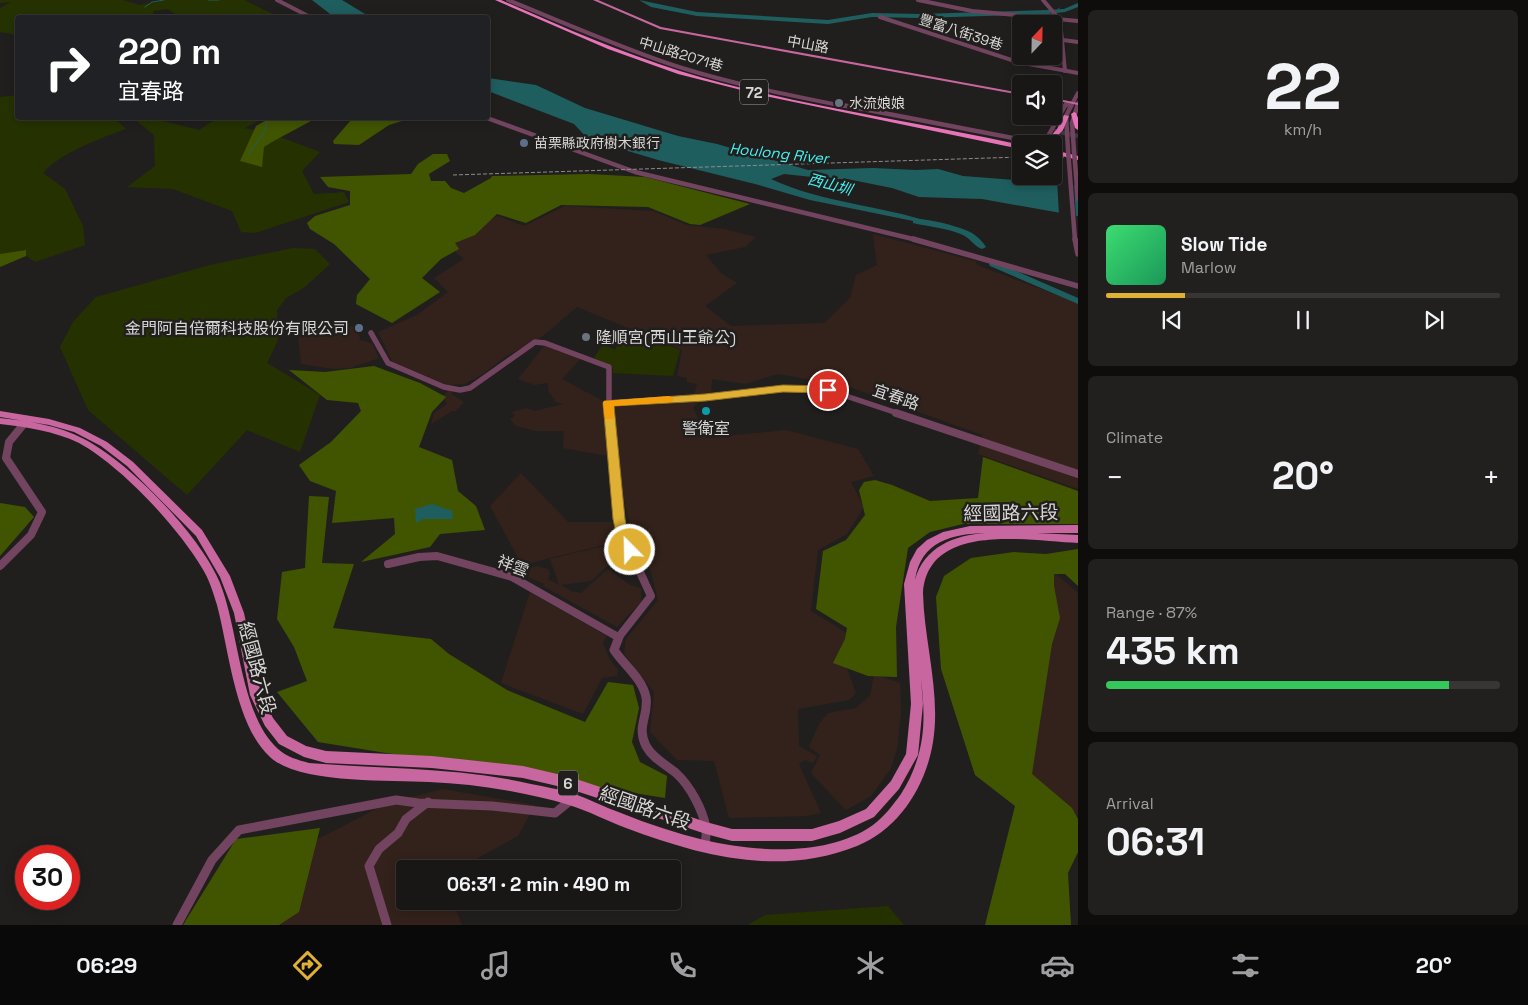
<!DOCTYPE html>
<html lang="en">
<head>
<meta charset="utf-8">
<style>
  :root { --surface:#191716; --page:#22201f; --text:#f1f3f6; --muted:#9f9fa1; --line:#373635; --accent:#dfb034 }
  body { margin:0; font-family:"Space Grotesk","Noto Sans TC",sans-serif; background:var(--page); color:var(--text); height:100vh; display:flex; flex-direction:column; font-size:19px; white-space:nowrap }
  * { box-sizing:border-box; margin:0 }
  p { font-size:16px; color:var(--muted) }
  .icon { flex:none; width:28px; height:28px; fill:none; stroke:currentColor; stroke-width:2; stroke-linecap:round; stroke-linejoin:round }
  .map { position:relative; flex:1; overflow:hidden }
  .details { display:flex; flex-direction:column; gap:10px; padding:10px; background:#0e0d0c; width:450px }
  .details>* { flex:none }
  .hud { position:absolute; left:15px; top:15px; width:475px; height:105px; border-radius:5px; box-shadow:0 2px 12px #0003,0 0 0 1px var(--line); background:#202124; color:#fff; overflow:hidden }
  .needle { width:32px; rotate:22deg }
  .buttons { position:absolute; left:1012px; top:15px; display:grid; gap:10px }
  .buttons a { display:grid; place-items:center; width:50px; height:50px; border-radius:5px; background:var(--surface); box-shadow:0 2px 12px #0003,0 0 0 1px var(--line); font-size:25px }
  .speed { position:absolute; left:15px; top:845px; display:flex; gap:10px; font-size:25px; font-weight:700; text-align:center }
  .speed>* { display:grid; place-content:center; width:65px; height:65px; border-radius:50%; background:var(--surface); box-shadow:0 2px 12px #0003,0 0 0 1px var(--line); line-height:1 }
  .speed .limit { border:8px solid #d22; background:#fff; color:#111 }
  .pin { position:absolute; display:grid; place-items:center; width:42px; height:42px; color:#fff; margin:-21px; border:2px solid #fff; border-radius:50%; box-shadow:0 1px 5px #0007 }
  .me { position:absolute; width:55px; margin:-28px; rotate:337deg; stroke-linejoin:round; filter:drop-shadow(0 0 4px #0008) }
  .turn { display:flex; align-items:center; gap:18px; height:105px; padding:0 20px; font-size:22px }
  .turn .icon { width:65px; height:65px; stroke-width:2.5 }
  .turn b { display:block; font-size:35px; line-height:42px }
  .big { font-size:38px; font-weight:600; line-height:1.1 }
  .details .tile { flex:1; display:flex; flex-direction:column; justify-content:center; gap:8px; min-width:0; padding:0 18px; border-radius:8px; background:var(--page) }
  .details .dial { align-items:center; gap:0 }
  .dial b { font-size:65px; line-height:1 }
  .song { display:flex; align-items:center; gap:15px }
  .cover { width:60px; height:60px; border-radius:8px; background:linear-gradient(135deg,hsl(140 70% 55%),hsl(150 70% 35%)) }
  .played { height:5px; border-radius:2px; background:linear-gradient(90deg,var(--accent) 20%,var(--line) 20%) }
  .keys { display:flex; justify-content:space-around; direction:ltr }
  .heat { display:flex; justify-content:space-between; align-items:center; font-size:28px; direction:ltr }
  .charge { height:8px; border-radius:4px; background:linear-gradient(90deg,#34c759 87%,var(--line) 0) }
  .trip { position:absolute; left:396px; top:860px; width:285px; height:50px; border-radius:5px; background:var(--surface); box-shadow:0 2px 12px #0003,0 0 0 1px var(--line); font-weight:600; line-height:50px; text-align:center }
  .menu { display:flex; height:80px; justify-content:space-around; align-items:center; background:#0a0909; color:var(--muted) }
  .menu .icon { width:35px; height:35px }
  .menu .selected { color:var(--accent) }
  .menu b { font-size:22px; color:var(--text) }
  main { display:flex; flex:1; min-height:0 }
  .map>svg:first-child { display:block }
  .industrial { fill:#33221b }
  .green { fill:#253200 }
  .forest { fill:#415500 }
  .water { fill:#1f5e5f }
  .pier { fill:#211f1e }
  .lines { fill:none; stroke-linecap:round; stroke-linejoin:round }
  .stream { stroke:#1f5e5f; stroke-width:1 }
  .river { fill:#1f5e5f; fill-rule:evenodd }
  .minor-tunnel { stroke:#3c3b3a; stroke-width:4.5; stroke-dasharray:4.5 2.5; stroke-linecap:butt }
  .minor-far4 { stroke:#73445f; stroke-width:4 }
  .minor-far3 { stroke:#73445f; stroke-width:4.5 }
  .minor-far2 { stroke:#73445f; stroke-width:5.5 }
  .minor-far1 { stroke:#73445f; stroke-width:8 }
  .minor { stroke:#73445f; stroke-width:9 }
  .major { fill:#c7669f; fill-rule:evenodd }
  .highway { fill:#e873b8; fill-rule:evenodd }
  .rail { stroke:#8d8c8b; stroke-width:1; stroke-dasharray:4 2; stroke-linecap:butt }
  .minor-bridge-far1 { stroke:#73445f; stroke-width:4.5 }
  .minor-bridge { stroke:#73445f; stroke-width:5.5 }
  .route { fill:#dfb034; stroke:#917222 }
  .slow { fill:#f59e0b }
  .worship-dot { fill:#6b7280; stroke:#211f1e; stroke-width:2 }
  .service-dot { fill:#5c6f8a; stroke:#211f1e; stroke-width:2 }
  .culture-dot { fill:#0f9aa8; stroke:#211f1e; stroke-width:2 }
  .labels { text-anchor:middle; dominant-baseline:central; stroke-width:5; stroke-linejoin:round; paint-order:stroke }
  .far-street-label { font-size:14px; fill:#d8d7d6; stroke:#211f1e }
  .far-poi-label { font-size:14px; fill:#d8d7d6; stroke:#211f1e; text-anchor:start }
  .shield { fill:#211f1e; stroke:#a1a09f; stroke-width:1 }
  .shield-label { font-size:15px; font-weight:bold; fill:#d8d7d6 }
  .far-water-label { font-size:15px; font-style:italic; fill:#45f1f2; stroke:#211f1e }
  .poi-label { font-size:16px; fill:#d8d7d6; stroke:#211f1e; text-anchor:end }
  .street-label { font-size:16px; fill:#d8d7d6; stroke:#211f1e }
  .near-street-label { font-size:19px; fill:#d8d7d6; stroke:#211f1e }
</style>
</head>
<body>
<main>
<div class="map">
<svg width="1078" height="925" viewBox="0 0 1078 925">
  <rect width="100%" height="100%" fill="#211f1e"/>
  <g class="industrial">
    <polygon points="565,206 653,211 687,225 724,229 756,237 745,247 706,255 722,274 737,283 705,306 731,326 824,323 850,298 856,275 877,265 873,234 975,261 977,265 1078,303 1078,489 978,454 982,435 847,386 778,374 745,384 712,379 711,393 693,407 706,438 786,430 858,449 874,476 851,482 864,507 847,534 818,550 811,611 855,638 845,663 856,693 849,700 798,709 799,746 817,756 813,763 805,760 799,764 821,813 806,816 729,818 714,761 677,760 650,732 654,692 624,654 626,639 658,600 651,573 632,533 615,463 611,405 693,399 697,384 687,382 687,378 677,376 682,350 577,307 543,336 505,357 483,374 465,384 448,385 393,363 378,332 417,315 448,292 434,278 464,259 440,240 498,216 524,226"/>
    <polygon points="358,325 360,340 372,343 379,358 350,368 334,369 301,364 298,334"/>
    <polygon points="545,345 581,358 562,379 603,401 608,456 563,448 564,431 535,431 516,426 510,419 515,416 512,412 527,408 534,411 564,404 556,402 548,390 548,383 535,385 518,379"/>
    <polygon points="448,390 453,391 451,394 464,402 456,411 452,411 431,424 434,413 447,404 443,397"/>
    <polygon points="521,473 568,522 613,522 620,541 522,565 490,506"/>
    <polygon points="604,546 612,562 591,581 561,585 573,592 581,593 608,569 630,585 641,588 641,602 617,627 543,586 544,584 528,577 531,568 537,566 548,569 550,574 548,579 559,585 550,559"/>
    <polygon points="1052,571 1078,593 1078,815 1075,819 1028,776"/>
    <polygon points="530,592 607,636 603,643 609,658 618,670 617,676 602,678 583,714 501,683"/>
    <polygon points="874,674 900,683 901,712 897,749 891,768 871,796 846,810 811,773 820,755 809,747 819,724 828,713 856,708 870,696"/>
    <polygon points="443,789 535,805 518,836 458,869 405,869 405,901 452,901 462,925 262,925 308,844 388,803"/>
  </g>
  <g class="green">
    <polygon points="0,0 123,0 139,5 165,0 244,0 277,16 295,15 299,17 179,17 168,9 154,11 152,17 18,18 17,35 0,32 0,8 11,2 0,3"/>
    <path d="M 17,95 L 18,118 L 114,118 L 126,129 C 103,137 58,154 43,173 L 65,189 L 83,226 L 85,245 L 35,262 L 26,256 L 26,250 L 0,254 L 0,97 Z"/>
    <polygon points="133,118 151,118 199,130 217,118 264,118 245,128 280,137 320,152 302,171 314,194 344,192 349,202 255,233 241,232 232,211 173,189 127,187 155,166 154,135"/>
    <polygon points="293,248 315,249 330,264 305,287 286,298 277,310 278,340 267,363 320,395 300,452 247,430 187,495 88,410 60,347 73,322 96,297 210,265"/>
    <polygon points="625,329 680,350 673,376 613,373 613,367 594,358 603,344 615,350"/>
    <polygon points="888,906 904,925 748,925 765,915"/>
  </g>
  <g class="forest">
    <path d="M 270,118 L 316,118 C 299,128 281,136 264,147 L 262,167 L 240,161 L 256,126 Z"/>
    <polygon points="343,118 412,118 389,125 359,145 334,144 333,141 351,120"/>
    <polygon points="433,154 447,154 450,161 429,174 431,181 445,181 451,188 464,193 491,178 492,176 589,174 645,177 750,204 700,225 690,224 648,207 561,205 526,223 497,214 475,235 455,243 459,249 441,259 422,278 440,292 392,323 356,304 357,295 370,279 334,244 310,229 307,223 315,216 350,205 350,191 328,187 320,177 411,174 418,164"/>
    <polygon points="26,250 26,256 0,267 0,254"/>
    <polygon points="374,366 420,383 446,397 432,412 419,447 452,460 458,491 476,506 485,530 440,534 430,547 361,562 395,534 394,518 332,523 336,491 310,481 299,465 331,442 361,411 358,403 327,400 289,370 325,372"/>
    <polygon points="983,457 1078,491 1078,524 963,524 930,532 908,548 896,627 897,677 868,676 833,663 845,639 847,628 816,609 823,551 846,540 865,515 859,490 864,482 875,480 892,485 930,501 978,498"/>
    <polygon points="309,496 329,497 322,563 354,564 333,628 431,639 449,654 507,690 585,722 608,682 633,685 639,708 632,742 640,762 667,776 665,798 318,742 277,692 307,681 294,647 277,619 282,572 305,568"/>
    <polygon points="0,503 25,507 34,517 0,556"/>
    <polygon points="1078,549 1078,586 1065,574 1054,574 1054,586 1060,618 1052,644 1032,774 1072,808 1078,819 1078,852 1068,873 1071,925 985,925 1015,806 975,775 941,669 936,597 944,576 971,558 1014,552 1046,554"/>
    <polygon points="320,828 299,912 279,925 183,925 236,839"/>
  </g>
  <g class="water">
    <polygon points="312,0 342,0 370,17 334,17"/>
    <path d="M 488,78 L 536,85 L 585,108 L 678,136 L 717,144 L 808,170 L 873,168 L 916,170 L 938,169 L 963,176 L 1078,185 L 1078,216 L 982,199 L 919,197 L 892,188 L 847,179 L 831,179 L 784,174 L 771,179 C 822,203 880,205 933,223 L 928,224 L 810,200 L 755,184 L 658,160 L 588,139 L 574,124 L 488,91 Z"/>
    <polygon points="432,504 452,511 453,519 423,519 416,523 415,509"/>
  </g>
  <polygon class="pier" points="1057,180 1074,182 1076,218 1059,215"/>
  <g class="lines">
    <g class="stream">
      <polyline points="208,0 219,0"/>
      <polyline points="145,7 152,2 164,0"/>
      <polyline points="1058,10 1059,8"/>
      <polyline points="248,154 264,133 268,118"/>
    </g>
    <g class="river">
      <polygon points="639,0 697,12 828,20 872,13 920,14 1048,10 1064,9 1078,3 1078,7 1065,12 1048,14 920,18 872,17 828,24 697,16 651,7"/>
      <path d="M 913,219 C 927,218 959,226 972,233 C 978,237 982,241 986,247 L 982,249 C 975,247 971,239 963,235 C 948,228 930,227 913,223 Z"/>
      <polygon points="993,261 1078,298 1078,304 990,266 989,264"/>
    </g>
    <polyline class="minor-tunnel" points="1054,131 1078,136"/>
    <g class="minor-far4">
      <polyline points="277,0 312,18"/>
      <path d="M 508,0 C 565,23 621,48 679,67 C 733,84 788,95 843,106"/>
      <polyline points="918,0 972,11 1078,21"/>
      <polyline points="1043,0 1060,20 1065,71"/>
      <polyline points="880,17 1018,62 1078,73"/>
      <polyline points="1063,40 1078,42"/>
      <polyline points="1065,106 1072,103"/>
      <polyline points="1071,106 1078,93"/>
      <polyline points="1077,106 1078,103"/>
    </g>
    <g class="minor-far3">
      <polyline points="837,104 1023,140 1047,138 1066,104"/>
      <polyline points="487,118 635,172 917,240"/>
      <polyline points="1068,150 1066,116 1072,104"/>
      <polyline points="1074,151 1072,123 1078,104"/>
    </g>
    <g class="minor-far2">
      <polyline points="913,239 1078,286"/>
      <polyline points="371,333 388,363 444,387 460,390 470,388 535,342 545,343 609,367 609,414"/>
      <polyline points="608,403 705,397 783,388 828,390 900,414"/>
    </g>
    <g class="minor-far1">
      <polyline points="609,413 622,533 651,596 618,638"/>
      <polyline points="896,413 1078,474"/>
      <polyline points="388,564 419,557 437,556 512,577 618,637"/>
      <polyline points="0,566 31,535 42,512 6,458 9,442 27,420"/>
    </g>
    <g class="minor">
      <path d="M 619,637 L 614,650 C 624,665 642,678 646,697 C 649,716 636,726 646,746 C 653,759 667,765 677,774 C 690,786 703,810 706,828 C 707,834 705,841 705,847"/>
      <polyline points="177,925 212,860 239,830 396,800 418,803 492,806 555,813 571,800"/>
      <polyline points="387,925 369,866 379,849 398,833 406,819 428,802"/>
    </g>
    <g class="major">
      <polygon points="593,0 598,0 661,27 1021,93 1021,95 660,29"/>
      <polygon points="1054,98 1078,103 1078,105 1054,100"/>
      <path d="M 0,411 L 49,419 L 80,428 L 107,442 L 133,462 L 202,530 L 230,576 L 244,613 L 261,694 L 273,718 L 287,736 L 306,746 L 326,751 L 432,756 L 523,766 L 570,777 L 706,822 L 732,829 L 812,829 L 839,821 L 866,809 L 891,781 L 906,754 L 911,704 L 904,584 L 910,562 L 917,549 L 927,540 L 943,532 L 970,526 L 1078,525 L 1078,533 L 1037,533 L 1078,535 L 1078,543 C 1029,541 928,521 923,593 C 924,642 941,693 933,742 C 926,786 899,829 857,846 C 779,877 701,856 626,828 C 607,821 589,811 569,805 C 550,799 530,795 510,791 C 483,786 456,783 429,782 C 389,780 299,784 270,757 C 235,725 229,650 217,605 C 213,592 209,579 202,568 C 177,526 121,466 79,443 C 54,431 27,427 0,424 L 0,418 C 28,421 58,425 84,439 C 129,462 201,536 220,583 C 239,630 240,715 278,749 C 287,757 298,760 309,763 C 383,769 458,767 531,784 C 545,787 559,789 572,793 C 589,799 604,807 621,813 C 648,824 676,833 704,840 C 755,852 828,857 873,825 C 884,817 893,805 901,794 C 912,777 919,758 922,738 C 925,718 923,697 921,678 L 923,704 L 918,755 L 899,789 L 874,817 L 840,833 L 812,841 L 732,841 L 706,834 L 570,789 L 523,778 L 432,768 L 326,763 L 304,757 L 279,744 L 265,726 L 250,695 L 234,613 L 220,577 L 196,536 L 127,466 L 101,446 L 74,432 L 49,425 L 0,417 ZM 986,533 C 954,535 924,547 915,580 C 921,541 952,534 986,533 Z"/>
    </g>
    <g class="highway">
      <path d="M 495,0 L 501,0 C 560,26 619,52 680,71 C 791,105 908,120 1021,145 L 1021,149 L 765,96 L 678,74 L 608,49 Z"/>
      <polygon points="1074,112 1076,113 1078,118 1078,130 1075,128 1071,114"/>
      <path d="M 1064,115 L 1069,116 L 1063,130 L 1051,143 L 1025,144 L 1012,141 C 1021,137 1037,141 1047,140 L 1057,129 Z"/>
      <polygon points="1054,150 1078,156 1078,160 1054,154"/>
    </g>
    <g class="rail">
      <polyline points="1054,157 1078,157"/>
      <polyline points="453,175 1021,157"/>
    </g>
    <g class="minor-bridge-far1">
      <polyline points="1068,150 1075,240"/>
      <polyline points="1074,151 1078,199"/>
    </g>
    <polyline class="minor-bridge" points="1075,239 1078,254"/>
  </g>
  <polygon class="route" points="783,385 828,386 834,390 828,393 783,392 705,401 614,406 625,519 628,533 637,550 635,554 626,554 616,533 613,519 603,403 604,401 705,394"/>
  <polygon class="slow" points="669,396 672,397 674,399 672,402 614,406 613,419 605,419 603,403 604,401"/>
  <g class="worship-dot">
    <circle cx="839" cy="103" r="5"/>
    <circle cx="586" cy="337" r="5"/>
  </g>
  <g class="service-dot">
    <circle cx="524" cy="143" r="5"/>
    <circle cx="359" cy="328" r="5"/>
  </g>
  <circle class="culture-dot" cx="706" cy="411" r="5"/>
  <g class="labels">
    <g class="far-street-label">
      <text transform="translate(961 32) rotate(18)">豐富八街39巷</text>
      <text transform="translate(808 44) rotate(10)">中山路</text>
      <text transform="translate(681 54) rotate(17)">中山路2071巷</text>
    </g>
    <g class="far-poi-label">
      <text x="849" y="103">水流娘娘</text>
      <text x="534" y="143">苗栗縣政府樹木銀行</text>
    </g>
    <g class="shield">
      <rect x="740" y="79.5" width="28" height="25" rx="4"/>
      <rect x="558" y="770.5" width="20" height="25" rx="4"/>
    </g>
    <g class="shield-label">
      <text x="754" y="92">72</text>
      <text x="568" y="783">6</text>
    </g>
    <g class="far-water-label">
      <text transform="translate(779 153) rotate(6)">Houlong River</text>
      <text transform="translate(830 184) rotate(15)">西山圳</text>
    </g>
    <g class="poi-label">
      <text x="349" y="328">金門阿自倍爾科技股份有限公司</text>
      <text x="596" y="337" text-anchor="start">隆順宮(西山王爺公)</text>
      <text x="706" y="428" text-anchor="middle">警衛室</text>
    </g>
    <g class="street-label">
      <text transform="translate(896 397) rotate(19)">宜春路</text>
      <text transform="translate(513 566) rotate(21)">祥雲</text>
    </g>
    <g class="near-street-label">
      <text transform="translate(1011 513) rotate(-1)">經國路六段</text>
      <text transform="translate(257 668) rotate(75)">經國路六段</text>
      <text transform="translate(645 808) rotate(19)">經國路六段</text>
    </g>
  </g>
</svg>
<div class="buttons">
<a><svg class="needle" viewBox="-14 -14 28 28"><path d="M0-13l5 13h-10z" fill="#e53935"/><path d="M0 13l5-13h-10z" fill="#9f9fa1"/></svg></a>
<a><svg class="icon" aria-label="sound" viewBox="0 0 24 24"><path d="M4 9h4l5-4v14l-5-4H4zM17 9q2 3 0 6"/></svg></a>
<a><svg class="icon" aria-label="layers" viewBox="0 0 24 24"><path d="M12 4l9 5-9 5-9-5zM3 14l9 5 9-5"/></svg></a>
</div>
<div class="speed"><div class="limit">30</div></div>
<div class="pin" style="left:828px;top:390px;background:#d93025"><svg class="icon" aria-label="arrive" viewBox="0 0 24 24"><path d="M6 21V4h12l-3 4 3 4H6"/></svg></div>
<svg class="me" style="left:630px;top:550px" viewBox="-20 -20 40 40"><circle r="17" fill="#dfb034" stroke="#fff" stroke-width="3"/><path d="M0-11L8 9 0 5-8 9z" fill="#fff"/></svg>
<div class="trip">06:31 · 2 min · 490 m</div>
<div class="hud">
<div class="turn"><svg class="icon" aria-label="right" viewBox="0 0 24 24"><path d="M7 20v-9h11M14 6l5 5-5 5"/></svg><div><b>220 m</b>宜春路</div></div>
</div>
</div>
<section class="details">
<div class="tile dial"><b>22</b><p>km/h</p></div>
<div class="tile">
<div class="song"><i class="cover"></i><div><b>Slow Tide</b><p>Marlow</p></div></div>
<div class="played"></div>
<div class="keys"><svg class="icon" aria-label="previous" viewBox="0 0 24 24"><path d="M18 5L8 12l10 7zM5 5v14"/></svg><svg class="icon" aria-label="pause" viewBox="0 0 24 24"><path d="M8 5v14M16 5v14"/></svg><svg class="icon" aria-label="next" viewBox="0 0 24 24"><path d="M6 5l10 7-10 7zM19 5v14"/></svg></div>
</div>
<div class="tile"><p>Climate</p>
<div class="heat"><a>−</a><b class="big">20°</b><a>+</a></div>
</div>
<div class="tile"><p>Range · 87%</p><b class="big">435 km</b><div class="charge"></div></div>
<div class="tile"><p>Arrival</p><b class="big">06:31</b></div>
</section>
</main>
<nav class="menu">
<b>06:29</b>
<svg class="icon selected" aria-label="directions" viewBox="0 0 24 24"><path d="M12 3l9 9-9 9-9-9zM9 14v-3h6M13 9l2 2-2 2"/></svg>
<svg class="icon" aria-label="music" viewBox="0 0 24 24"><path d="M9 18V5l10-2v13"/><circle cx="6" cy="18" r="3"/><circle cx="16" cy="16" r="3"/></svg>
<svg class="icon" aria-label="phone" viewBox="0 0 24 24"><path d="M5 4h4l2 5-3 2q2 4 5 5l2-3 5 2v4C11 20 4 13 5 4z"/></svg>
<svg class="icon" aria-label="climate" viewBox="0 0 24 24"><path d="M12 3v18M4 7l16 10M4 17L20 7"/></svg>
<svg class="icon" aria-label="car" viewBox="0 0 24 24"><path d="M5 17H2v-5l4-1 3-4h7l3 4 3 1v5h-3M9 17h6M6 11h13"/><circle cx="7" cy="17" r="2"/><circle cx="17" cy="17" r="2"/></svg>
<svg class="icon" aria-label="filters" viewBox="0 0 24 24"><path d="M4 7h16M4 17h16"/><circle cx="9" cy="7" r="2"/><circle cx="15" cy="17" r="2"/></svg>
<b>20°</b>
</nav>
</body>
</html>
